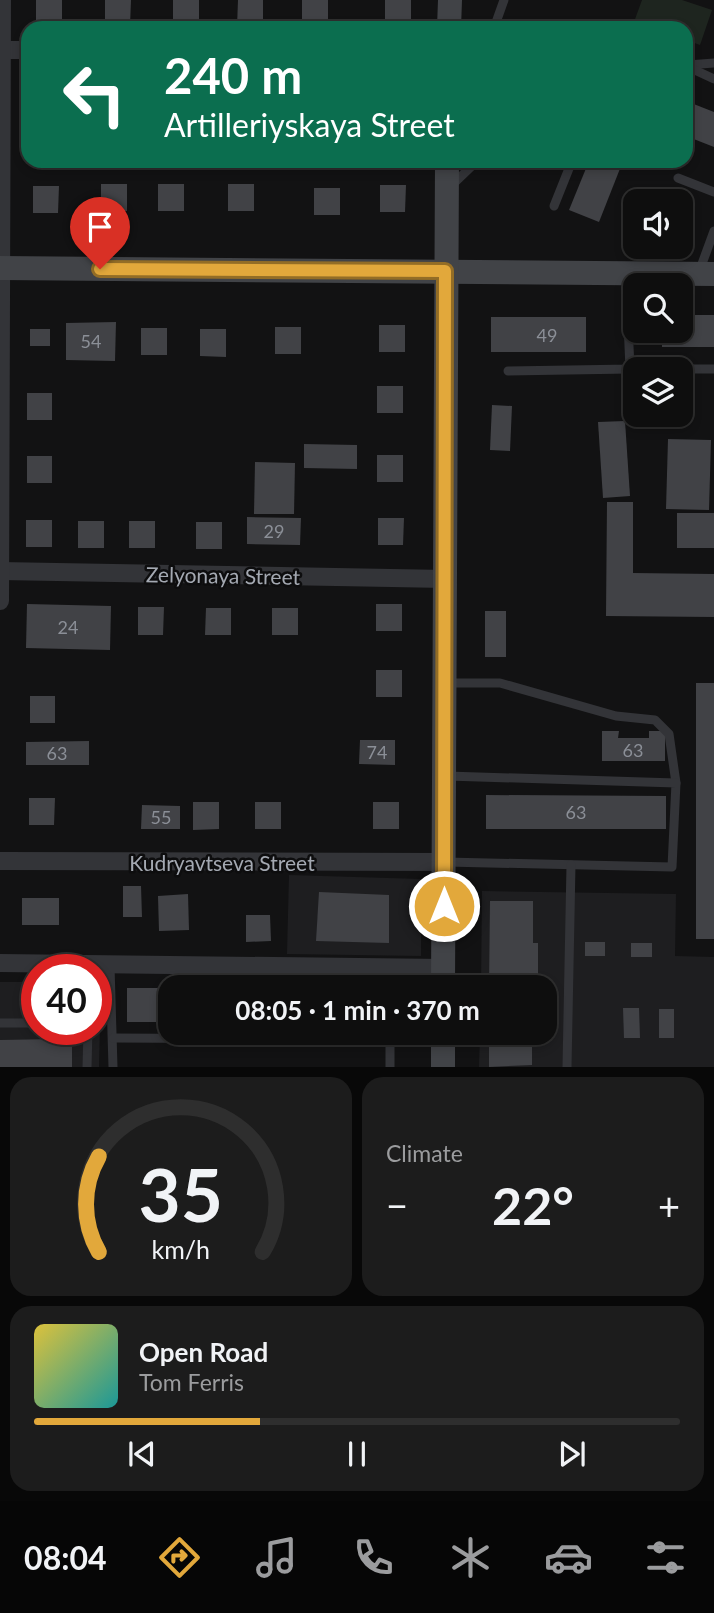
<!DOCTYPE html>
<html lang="en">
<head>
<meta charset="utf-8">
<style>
  :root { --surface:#0e0e0e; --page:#1c1c1c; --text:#f1f3f6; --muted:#9b9c9e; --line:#2e2e2e; --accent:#e2a83b }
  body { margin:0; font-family:Lato,sans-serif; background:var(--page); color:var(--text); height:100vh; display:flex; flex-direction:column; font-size:26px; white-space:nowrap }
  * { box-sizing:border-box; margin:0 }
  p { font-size:23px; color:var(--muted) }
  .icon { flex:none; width:38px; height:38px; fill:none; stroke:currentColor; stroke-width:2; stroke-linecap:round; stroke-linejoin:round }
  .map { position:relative; height:1067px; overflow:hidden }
  .details { display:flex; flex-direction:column; gap:10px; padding:10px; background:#080808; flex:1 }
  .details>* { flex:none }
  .top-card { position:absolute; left:21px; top:21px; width:672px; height:147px; border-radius:21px; box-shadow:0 4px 10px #0003,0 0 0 2px var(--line); background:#0b6e4f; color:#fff; overflow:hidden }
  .tools { position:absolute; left:623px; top:189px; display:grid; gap:14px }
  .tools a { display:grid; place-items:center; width:70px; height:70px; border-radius:14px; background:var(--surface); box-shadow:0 4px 10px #0003,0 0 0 2px var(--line); font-size:35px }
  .speed { position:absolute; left:21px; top:954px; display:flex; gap:14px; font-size:35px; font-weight:700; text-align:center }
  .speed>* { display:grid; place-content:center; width:91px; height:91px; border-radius:50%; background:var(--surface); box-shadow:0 4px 10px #0003,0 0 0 2px var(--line); line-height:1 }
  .speed .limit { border:10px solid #d22; background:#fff; color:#111 }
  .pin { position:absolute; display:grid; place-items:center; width:60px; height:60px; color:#fff; margin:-72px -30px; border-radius:50% 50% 50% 0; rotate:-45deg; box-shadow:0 0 7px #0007 }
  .pin .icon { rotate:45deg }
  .me { position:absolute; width:77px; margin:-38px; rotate:0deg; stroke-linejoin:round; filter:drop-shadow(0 0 5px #0008) }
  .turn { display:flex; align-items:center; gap:24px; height:147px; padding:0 28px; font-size:32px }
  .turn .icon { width:91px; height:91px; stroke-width:2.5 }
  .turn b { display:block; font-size:49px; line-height:60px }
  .big { font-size:52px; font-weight:700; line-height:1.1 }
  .details .tile { flex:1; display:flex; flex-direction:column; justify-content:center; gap:10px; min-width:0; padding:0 24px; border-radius:21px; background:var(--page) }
  .details .dial { align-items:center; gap:0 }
  .dial svg { height:182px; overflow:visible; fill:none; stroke:var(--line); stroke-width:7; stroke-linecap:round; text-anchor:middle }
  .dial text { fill:var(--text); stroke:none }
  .song { display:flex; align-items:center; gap:21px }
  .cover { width:84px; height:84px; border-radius:10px; background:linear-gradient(135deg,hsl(50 70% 55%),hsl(180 70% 35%)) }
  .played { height:7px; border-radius:4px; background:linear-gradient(90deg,var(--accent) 35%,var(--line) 35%) }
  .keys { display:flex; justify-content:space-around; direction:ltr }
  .heat { display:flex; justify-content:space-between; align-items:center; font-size:38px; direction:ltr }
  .details .tiles { flex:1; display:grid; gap:10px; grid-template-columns:1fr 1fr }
  .tile:last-child { grid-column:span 2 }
  .trip { position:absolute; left:158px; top:975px; width:399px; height:70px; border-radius:21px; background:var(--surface); box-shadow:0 4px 10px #0003,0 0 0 2px var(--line); font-weight:700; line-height:70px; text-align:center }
  .tabs { display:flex; height:112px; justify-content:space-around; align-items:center; background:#060606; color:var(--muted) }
  .tabs .icon { width:49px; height:49px }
  .tabs .selected { color:var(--accent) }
  .tabs b { font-size:32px; color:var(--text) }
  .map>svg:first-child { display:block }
  .built { fill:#1e1e20 }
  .green { fill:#1e251f }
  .building { fill:#414246 }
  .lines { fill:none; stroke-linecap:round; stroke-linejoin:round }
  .lane { stroke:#333438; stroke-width:9 }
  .street { stroke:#333438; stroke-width:18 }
  .secondary { stroke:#414347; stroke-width:24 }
  .route-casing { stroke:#936d26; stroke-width:18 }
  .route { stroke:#e2a83b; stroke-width:12 }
  .labels { text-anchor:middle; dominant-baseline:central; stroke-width:5; stroke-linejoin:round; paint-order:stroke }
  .number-label { font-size:18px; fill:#8b8f97 }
  .street-label { font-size:21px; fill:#a4a9b2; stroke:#0d0d0e }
</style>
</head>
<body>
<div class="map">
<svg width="714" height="1067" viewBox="0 0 714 1067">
  <rect width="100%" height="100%" fill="#121213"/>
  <g class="built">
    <polygon points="289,875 421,879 421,956 287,954"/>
    <polygon points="482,891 676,894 675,956 714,957 714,1067 479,1067 480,1033 544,1032 544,987 481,987"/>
    <polygon points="0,982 37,982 37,1029 96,1029 96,983 101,983 99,1067 0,1067"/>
  </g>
  <polygon class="green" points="642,0 682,0 712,10 700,45 686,40 686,28 652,28 634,22"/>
  <g class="building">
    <rect x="36" y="0" width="26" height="26"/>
    <polygon points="105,0 131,0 130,26 105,26"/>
    <polygon points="173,0 199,0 199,26 173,27"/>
    <polygon points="238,0 263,0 263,27 237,27"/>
    <rect x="302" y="0" width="26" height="25"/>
    <rect x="385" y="0" width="26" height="26"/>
    <polygon points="686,101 714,112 714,147 686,136"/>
    <polygon points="589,161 623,161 599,222 569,210"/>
    <rect x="101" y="184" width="26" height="27"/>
    <rect x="158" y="184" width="26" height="27"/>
    <rect x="228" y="184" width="26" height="27"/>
    <polygon points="380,185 406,185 405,212 380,212"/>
    <polygon points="33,186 59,186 58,213 33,213"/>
    <rect x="314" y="188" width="26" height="27"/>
    <polygon points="681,315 714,315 714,347 662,347 662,331 681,331"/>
    <rect x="491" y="317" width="95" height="35"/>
    <polygon points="116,322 115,361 66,360 66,323"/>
    <rect x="379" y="325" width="26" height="27"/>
    <rect x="275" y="327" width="26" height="27"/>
    <rect x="141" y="328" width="26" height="27"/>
    <rect x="30" y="329" width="20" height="17"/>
    <polygon points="200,329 226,329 226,357 200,356"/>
    <rect x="377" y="386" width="26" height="27"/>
    <rect x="27" y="393" width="25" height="27"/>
    <polygon points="492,405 512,406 510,451 490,450"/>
    <polygon points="625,421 630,496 603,498 598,422"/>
    <polygon points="668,439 711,440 709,510 666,509"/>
    <polygon points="304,444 357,445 357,469 304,468"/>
    <rect x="377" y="455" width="26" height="27"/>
    <rect x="27" y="456" width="25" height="27"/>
    <polygon points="255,462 295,463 294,514 254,514"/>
    <polygon points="607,502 633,502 633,573 714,574 714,617 606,616"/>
    <rect x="677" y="513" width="37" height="35"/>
    <polygon points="247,517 301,518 300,545 247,544"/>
    <polygon points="378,518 404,518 403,545 378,545"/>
    <rect x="26" y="520" width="26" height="27"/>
    <rect x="78" y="521" width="26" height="27"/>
    <rect x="129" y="521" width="26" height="27"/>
    <rect x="196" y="522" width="26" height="27"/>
    <polygon points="27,604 111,606 110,650 26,648"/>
    <rect x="376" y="604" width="26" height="27"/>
    <polygon points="138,607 164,607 163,635 138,635"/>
    <polygon points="206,608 231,608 231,635 205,635"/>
    <rect x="272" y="608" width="26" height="27"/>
    <rect x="485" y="611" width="21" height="46"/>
    <rect x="376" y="670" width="26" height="27"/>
    <rect x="696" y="683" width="18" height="256"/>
    <rect x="30" y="696" width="25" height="27"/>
    <polygon points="602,731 619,731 618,738 649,738 649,731 665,731 665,761 602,761"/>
    <polygon points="360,740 395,740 395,765 359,764"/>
    <polygon points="89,741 89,765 26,765 26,742"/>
    <polygon points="486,795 666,796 666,829 486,829"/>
    <polygon points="29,798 55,798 54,825 29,825"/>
    <polygon points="193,802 219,802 219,829 193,830"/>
    <rect x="255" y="802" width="26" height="27"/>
    <rect x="373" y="802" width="26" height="27"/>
    <polygon points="142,805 180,806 180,829 141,829"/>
    <polygon points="123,886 141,886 142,917 123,917"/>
    <polygon points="319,892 389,895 389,943 316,941"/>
    <polygon points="188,894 189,930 159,931 158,896"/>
    <rect x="22" y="898" width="37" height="27"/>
    <polygon points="490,901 533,901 533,943 538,943 538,987 489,987"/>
    <polygon points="246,915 270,915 271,941 246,942"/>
    <rect x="585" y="942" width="20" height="14"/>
    <rect x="631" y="943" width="21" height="14"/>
    <rect x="127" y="988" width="43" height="34"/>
    <polygon points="623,1008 639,1008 640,1038 624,1038"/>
    <rect x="659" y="1009" width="15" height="29"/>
    <polygon points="489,1032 532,1032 532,1065 489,1067"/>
    <polygon points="56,1039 55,1044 72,1044 72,1067 0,1067 0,1040"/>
  </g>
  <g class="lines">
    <g class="lane">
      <polyline points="494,28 504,0"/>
      <polyline points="688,65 714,63"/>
      <polyline points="686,66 714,79"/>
      <polyline points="678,178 714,192"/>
      <polyline points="451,186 477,161"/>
      <polyline points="554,206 572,161"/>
      <polyline points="699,272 714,231"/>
      <polyline points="630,369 714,369"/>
      <polyline points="508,371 630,369 626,276"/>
      <polyline points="447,683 500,683 616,716 655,720 669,734 676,783"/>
      <polyline points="446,862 672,867 676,783 447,776"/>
      <polyline points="110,966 113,1067"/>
      <polyline points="0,1023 37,1023"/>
      <polyline points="113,1038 441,1040"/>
      <polyline points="87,1067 88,1029"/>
      <polyline points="390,1067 390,1040"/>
      <polyline points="567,1067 571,865"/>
    </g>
    <g class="street">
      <polyline points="0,50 28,50"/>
      <polyline points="0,571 446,579"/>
      <polyline points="0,601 2,0"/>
      <polyline points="0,861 445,862"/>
      <polyline points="0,963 444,968"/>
    </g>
    <g class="secondary">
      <polyline points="449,28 450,0"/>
      <polyline points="0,268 714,274"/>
      <polyline points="443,987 447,161"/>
      <polyline points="443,1067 443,1032"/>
    </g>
  </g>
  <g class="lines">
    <defs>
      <polyline id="route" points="100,269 445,271 444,906"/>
    </defs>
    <use href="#route" class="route-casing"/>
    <use href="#route" class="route"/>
  </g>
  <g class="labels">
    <g class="number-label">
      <text x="547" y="335">49</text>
      <text x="91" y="341">54</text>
      <text x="274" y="531">29</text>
      <text x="68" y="627">24</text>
      <text x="633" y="750">63</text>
      <text x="377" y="752">74</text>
      <text x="57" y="753">63</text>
      <text x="576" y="812">63</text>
      <text x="161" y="817">55</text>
    </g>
    <g class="street-label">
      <text transform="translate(223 575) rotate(1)">Zelyonaya Street</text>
      <text x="222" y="862">Kudryavtseva Street</text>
    </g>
  </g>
</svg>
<div class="tools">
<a><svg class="icon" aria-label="sound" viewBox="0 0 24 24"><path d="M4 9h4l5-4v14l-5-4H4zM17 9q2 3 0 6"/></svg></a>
<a><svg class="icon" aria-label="search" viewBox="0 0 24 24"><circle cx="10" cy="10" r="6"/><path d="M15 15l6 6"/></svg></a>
<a><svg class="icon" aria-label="layers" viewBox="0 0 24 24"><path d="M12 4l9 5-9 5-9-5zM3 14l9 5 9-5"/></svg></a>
</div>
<div class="speed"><div class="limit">40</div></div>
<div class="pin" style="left:100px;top:269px;background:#d93025"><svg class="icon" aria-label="arrive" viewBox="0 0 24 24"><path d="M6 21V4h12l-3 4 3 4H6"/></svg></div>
<svg class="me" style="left:444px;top:906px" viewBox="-20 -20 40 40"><circle r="17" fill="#e2a83b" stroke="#fff" stroke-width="3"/><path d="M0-11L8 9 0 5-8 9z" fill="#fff"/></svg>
<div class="trip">08:05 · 1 min · 370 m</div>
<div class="top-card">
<div class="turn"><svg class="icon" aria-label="left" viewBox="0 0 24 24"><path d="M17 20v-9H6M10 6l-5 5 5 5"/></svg><div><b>240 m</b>Artilleriyskaya Street</div></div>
</div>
</div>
<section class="details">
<div class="tiles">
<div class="tile dial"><svg viewBox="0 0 100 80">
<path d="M14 69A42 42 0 1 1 86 69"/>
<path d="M14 69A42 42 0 0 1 14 27" stroke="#e2a83b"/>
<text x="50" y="56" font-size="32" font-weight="700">35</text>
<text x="50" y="72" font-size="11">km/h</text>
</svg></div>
<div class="tile"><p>Climate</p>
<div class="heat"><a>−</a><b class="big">22°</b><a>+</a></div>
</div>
<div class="tile">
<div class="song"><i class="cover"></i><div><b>Open Road</b><p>Tom Ferris</p></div></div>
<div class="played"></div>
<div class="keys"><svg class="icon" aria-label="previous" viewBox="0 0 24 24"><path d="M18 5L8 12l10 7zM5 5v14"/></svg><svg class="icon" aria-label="pause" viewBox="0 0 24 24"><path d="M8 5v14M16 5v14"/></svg><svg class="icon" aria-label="next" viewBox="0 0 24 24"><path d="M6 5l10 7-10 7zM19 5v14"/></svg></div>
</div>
</div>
</section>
<nav class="tabs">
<b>08:04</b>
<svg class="icon selected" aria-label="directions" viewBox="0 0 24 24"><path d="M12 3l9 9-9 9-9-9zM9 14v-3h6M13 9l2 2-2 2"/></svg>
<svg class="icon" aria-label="music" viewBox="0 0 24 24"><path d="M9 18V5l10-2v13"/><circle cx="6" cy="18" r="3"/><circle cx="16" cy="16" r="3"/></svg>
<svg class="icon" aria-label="phone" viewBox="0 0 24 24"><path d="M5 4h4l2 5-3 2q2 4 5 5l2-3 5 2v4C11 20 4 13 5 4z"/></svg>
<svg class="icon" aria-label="climate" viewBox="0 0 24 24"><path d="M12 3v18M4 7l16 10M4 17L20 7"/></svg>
<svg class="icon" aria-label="car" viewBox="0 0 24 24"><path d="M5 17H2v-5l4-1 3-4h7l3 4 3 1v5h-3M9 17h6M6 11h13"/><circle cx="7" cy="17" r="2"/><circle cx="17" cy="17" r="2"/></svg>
<svg class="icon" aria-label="filters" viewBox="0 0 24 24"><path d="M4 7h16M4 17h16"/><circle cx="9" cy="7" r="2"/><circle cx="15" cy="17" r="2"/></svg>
</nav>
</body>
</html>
